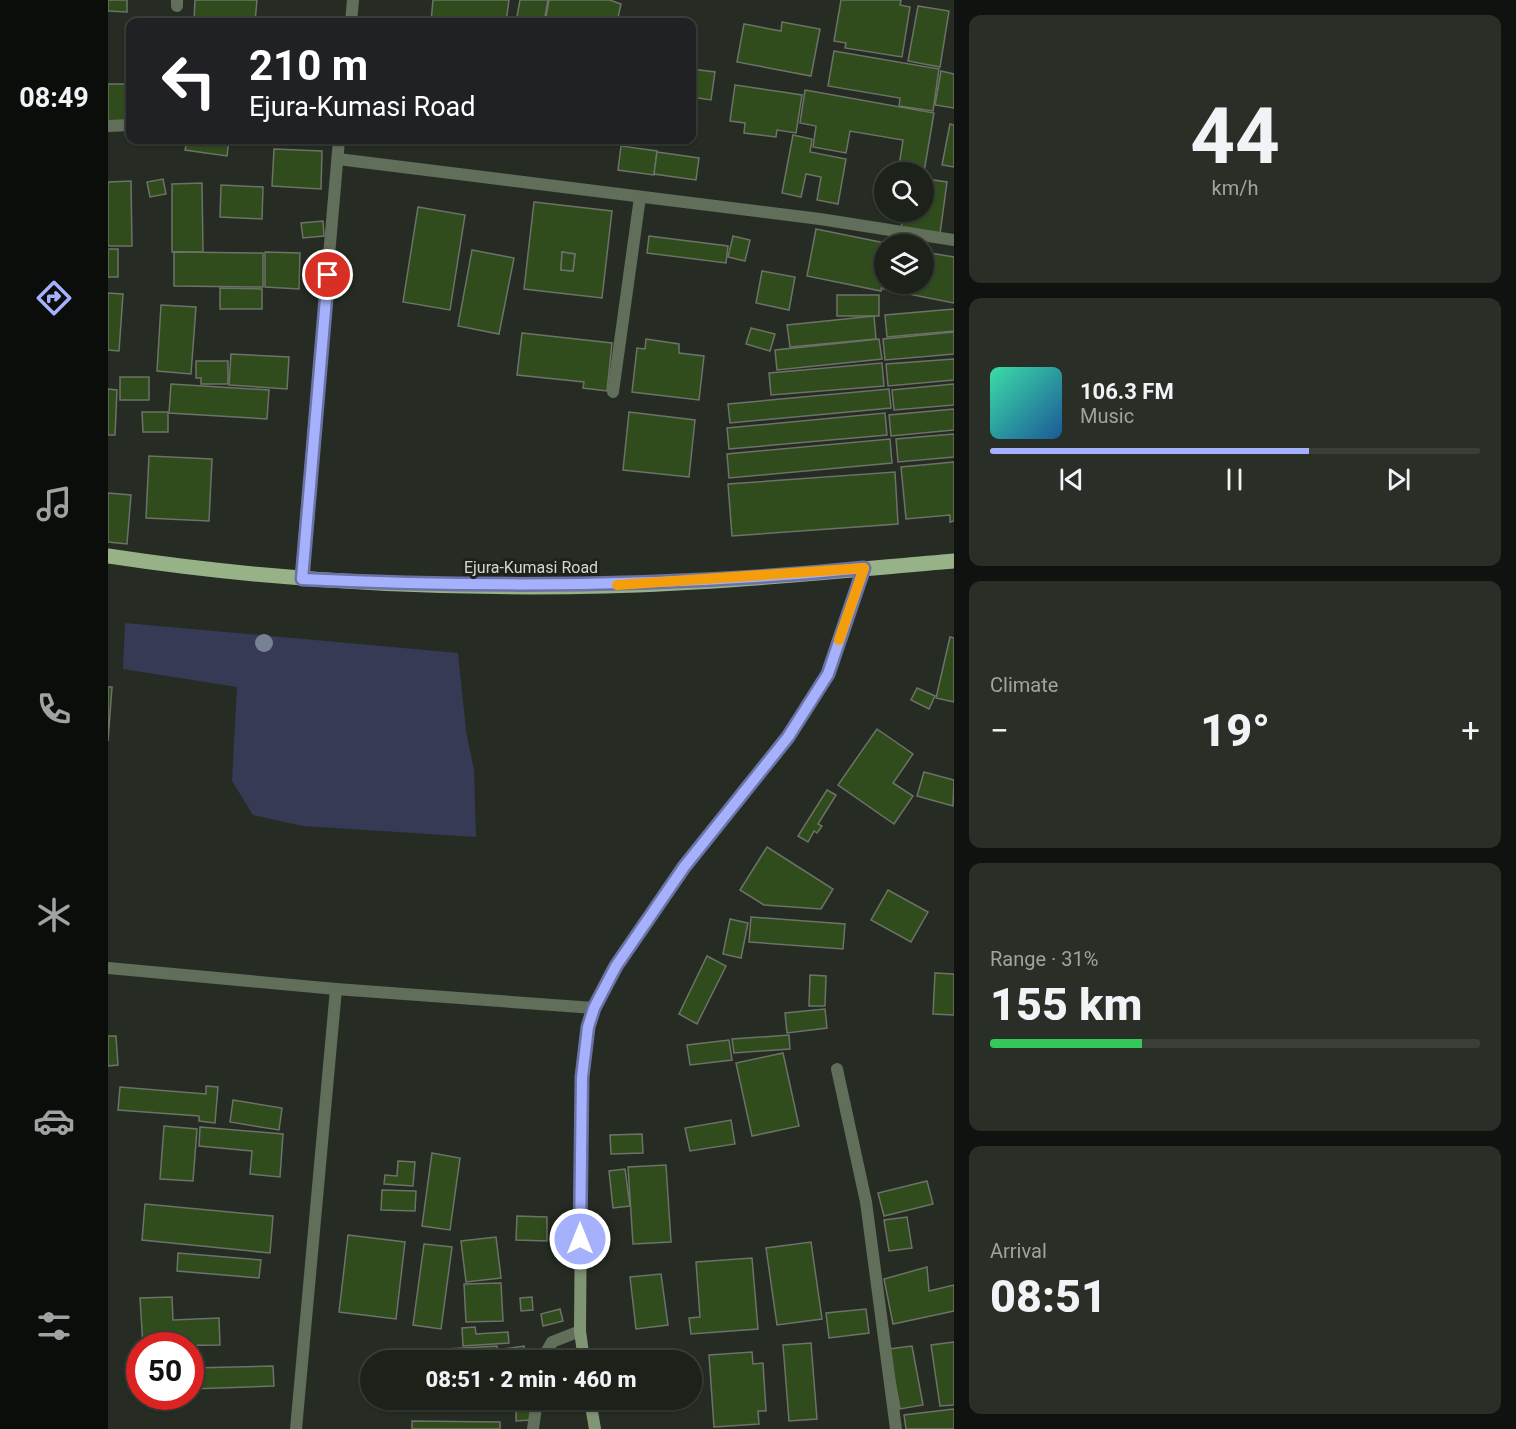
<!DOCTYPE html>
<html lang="en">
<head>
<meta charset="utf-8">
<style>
  :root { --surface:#1c211a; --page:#292e27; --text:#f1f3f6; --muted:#a0a3a2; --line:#3a3e39; --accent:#a5b1fc }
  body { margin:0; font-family:Roboto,sans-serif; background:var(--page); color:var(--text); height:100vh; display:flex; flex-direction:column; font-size:22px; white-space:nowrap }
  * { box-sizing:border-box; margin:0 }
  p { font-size:20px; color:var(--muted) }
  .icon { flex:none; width:33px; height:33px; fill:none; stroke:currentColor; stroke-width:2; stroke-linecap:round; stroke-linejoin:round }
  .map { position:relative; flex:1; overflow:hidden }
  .side { display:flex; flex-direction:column; gap:15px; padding:15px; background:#0f120e; width:562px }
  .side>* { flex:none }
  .banner { position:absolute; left:18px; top:18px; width:570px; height:126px; border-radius:12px; box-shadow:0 2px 4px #0004,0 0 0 2px var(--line); background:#202124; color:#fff; overflow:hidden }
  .tools { position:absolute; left:766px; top:162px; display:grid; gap:12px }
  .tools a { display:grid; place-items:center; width:60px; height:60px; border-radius:50%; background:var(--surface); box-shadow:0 2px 4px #0004,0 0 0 2px var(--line); font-size:30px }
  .speed { position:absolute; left:18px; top:1332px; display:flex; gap:12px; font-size:30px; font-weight:700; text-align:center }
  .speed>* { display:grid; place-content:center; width:78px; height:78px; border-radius:50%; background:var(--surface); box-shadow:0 2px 4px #0004,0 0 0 2px var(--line); line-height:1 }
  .speed .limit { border:9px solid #d22; background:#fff; color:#111 }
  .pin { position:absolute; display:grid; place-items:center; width:51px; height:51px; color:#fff; margin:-26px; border:3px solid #fff; border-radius:50%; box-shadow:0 2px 6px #0007 }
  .me { position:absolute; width:66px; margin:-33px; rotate:0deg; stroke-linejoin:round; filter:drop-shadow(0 0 4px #0008) }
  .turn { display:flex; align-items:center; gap:21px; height:126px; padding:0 24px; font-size:27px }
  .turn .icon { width:78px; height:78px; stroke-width:2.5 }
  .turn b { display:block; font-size:42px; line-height:51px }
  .big { font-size:45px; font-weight:800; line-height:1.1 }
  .side .card { flex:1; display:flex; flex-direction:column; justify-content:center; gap:9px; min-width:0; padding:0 21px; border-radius:12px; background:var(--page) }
  .side .dial { align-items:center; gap:0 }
  .dial b { font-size:78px; line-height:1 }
  .song { display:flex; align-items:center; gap:18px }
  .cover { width:72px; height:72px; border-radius:9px; background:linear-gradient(135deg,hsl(160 70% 55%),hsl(210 70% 35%)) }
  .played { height:6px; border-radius:3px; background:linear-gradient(90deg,var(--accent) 65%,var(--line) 65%) }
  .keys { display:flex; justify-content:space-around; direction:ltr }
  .heat { display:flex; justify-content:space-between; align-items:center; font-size:33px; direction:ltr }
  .charge { height:9px; border-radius:4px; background:linear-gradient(90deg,#34c759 31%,var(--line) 0) }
  .trip { position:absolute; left:252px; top:1350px; width:342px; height:60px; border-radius:30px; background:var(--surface); box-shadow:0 2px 4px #0004,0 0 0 2px var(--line); font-weight:800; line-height:60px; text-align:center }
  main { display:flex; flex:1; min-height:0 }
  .menu { display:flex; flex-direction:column; width:108px; justify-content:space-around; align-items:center; background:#0b0d0a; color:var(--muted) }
  .menu .icon { width:42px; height:42px }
  .menu .selected { color:var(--accent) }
  .menu b { font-size:27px; color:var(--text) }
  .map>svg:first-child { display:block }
  .green { fill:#363a55 }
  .building { fill:#304c1c; stroke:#6c7268; stroke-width:1.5; fill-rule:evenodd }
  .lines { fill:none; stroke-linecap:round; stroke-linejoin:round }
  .minor { stroke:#616e59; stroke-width:12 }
  .secondary { stroke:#809573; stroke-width:12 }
  .primary { stroke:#97b287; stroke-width:15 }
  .tree { fill:#788095 }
  .route-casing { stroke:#6b73a4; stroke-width:15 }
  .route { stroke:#a5b1fc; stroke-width:10 }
  .slow { stroke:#f59e0b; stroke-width:10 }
  .labels { text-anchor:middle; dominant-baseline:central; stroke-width:6; stroke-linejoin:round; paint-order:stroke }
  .street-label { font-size:16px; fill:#d3d7d1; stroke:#1d221a }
</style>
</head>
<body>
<main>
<nav class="menu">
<b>08:49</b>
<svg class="icon selected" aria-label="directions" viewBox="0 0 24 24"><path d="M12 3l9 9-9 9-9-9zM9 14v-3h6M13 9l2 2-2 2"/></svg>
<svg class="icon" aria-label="music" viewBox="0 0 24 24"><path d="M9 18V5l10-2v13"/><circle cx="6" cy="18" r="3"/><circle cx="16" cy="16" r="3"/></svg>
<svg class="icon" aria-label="phone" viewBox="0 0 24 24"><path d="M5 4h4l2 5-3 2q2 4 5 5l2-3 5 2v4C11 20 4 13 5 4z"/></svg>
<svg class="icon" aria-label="climate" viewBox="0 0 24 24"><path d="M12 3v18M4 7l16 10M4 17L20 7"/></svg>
<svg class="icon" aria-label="car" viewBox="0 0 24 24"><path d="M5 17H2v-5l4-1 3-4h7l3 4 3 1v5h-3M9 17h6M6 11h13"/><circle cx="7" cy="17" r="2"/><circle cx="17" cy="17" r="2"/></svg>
<svg class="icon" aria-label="filters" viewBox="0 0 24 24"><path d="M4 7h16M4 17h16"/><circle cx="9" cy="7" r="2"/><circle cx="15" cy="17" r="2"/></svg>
</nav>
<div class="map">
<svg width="846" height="1429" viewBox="0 0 846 1429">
  <rect width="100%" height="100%" fill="#262c23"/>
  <polygon class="green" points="17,623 350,653 358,731 366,770 368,837 195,826 145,815 124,781 129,687 15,669"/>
  <g class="building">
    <polygon points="0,0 19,0 19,12 0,11"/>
    <polygon points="87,0 149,0 147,22 86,20"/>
    <polygon points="325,0 401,0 398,22 323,22"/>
    <polygon points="412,0 440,0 436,22 408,22"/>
    <polygon points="441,0 502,0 513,4 509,22 437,22"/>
    <polygon points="733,0 793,0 792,5 802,7 794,57 737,48 738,43 726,41"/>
    <polygon points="810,6 841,11 832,67 800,61"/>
    <polygon points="674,22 712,29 703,76 629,62 636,24 673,31"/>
    <polygon points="726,51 831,69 825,111 791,106 792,98 720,86"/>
    <polygon points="584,69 607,72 603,100 584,97"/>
    <polygon points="833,71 846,74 846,108 827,105"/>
    <rect x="0" y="84" width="22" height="38"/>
    <polygon points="627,85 694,95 688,133 669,130 668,137 636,133 637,123 622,121"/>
    <polygon points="697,90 826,113 816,172 790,172 795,140 742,131 738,153 705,147 708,126 692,123"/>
    <polygon points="842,124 846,125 846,167 834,165"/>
    <polygon points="685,135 704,139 702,152 738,159 730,204 709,200 713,177 698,174 693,197 674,193"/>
    <polygon points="79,140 121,140 119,156 77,150"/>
    <polygon points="513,146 549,151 546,175 510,170"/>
    <polygon points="166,149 214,151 213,189 164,186"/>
    <polygon points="549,152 591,158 588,180 546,174"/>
    <polygon points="55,179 58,194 42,197 39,182"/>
    <polygon points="819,179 839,182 832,234 793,228 796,212 816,212"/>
    <polygon points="23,181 24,246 0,246 0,182"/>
    <polygon points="94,183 95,252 64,252 64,184"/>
    <polygon points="113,185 155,187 154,219 112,217"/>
    <path d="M 426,202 L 504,211 L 494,298 L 416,289 ZM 454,252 L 467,254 L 465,271 L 453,270 Z"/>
    <polygon points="310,207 357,215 342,310 295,302"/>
    <polygon points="215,221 216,236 195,238 193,223"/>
    <polygon points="708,229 782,244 777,244 777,268 773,291 699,276"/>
    <polygon points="541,236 620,246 618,263 539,253"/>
    <polygon points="625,236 642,240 637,261 620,257"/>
    <rect x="0" y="249" width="10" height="28"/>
    <polygon points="364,250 406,258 391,334 350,326"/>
    <polygon points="66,252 155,253 155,287 66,286"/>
    <polygon points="157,252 192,253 191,289 157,287"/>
    <polygon points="454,252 467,254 465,271 453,270"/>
    <polygon points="816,252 846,257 846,303 775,289 777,280 777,284 816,284"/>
    <polygon points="654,271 687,277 681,310 648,303"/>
    <polygon points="112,288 154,289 154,309 112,309"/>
    <polygon points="0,293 15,294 11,351 0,350"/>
    <rect x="729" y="295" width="42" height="21"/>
    <polygon points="53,305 88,307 83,374 49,371"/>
    <polygon points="846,309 846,331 779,337 777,315"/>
    <polygon points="766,316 768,339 682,347 679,325"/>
    <polygon points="643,328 667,334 662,351 638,344"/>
    <polygon points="846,332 846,354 777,360 775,339"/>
    <polygon points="414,333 504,343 499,391 475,388 476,382 409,375"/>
    <polygon points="538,339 571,344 571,353 596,356 591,400 524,392 529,348 537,349"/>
    <polygon points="771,339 774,359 669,370 667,350"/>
    <polygon points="123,354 181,357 179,389 121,385"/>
    <polygon points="846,359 846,380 780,386 778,364"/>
    <polygon points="88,361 120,361 120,384 93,384 93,378 88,378"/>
    <polygon points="774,363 776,386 663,395 661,373"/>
    <rect x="12" y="377" width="29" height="23"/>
    <polygon points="63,384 161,390 159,419 61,413"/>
    <polygon points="846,384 846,405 786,410 784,390"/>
    <polygon points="0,389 9,390 7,435 0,435"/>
    <polygon points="781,389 783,408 622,423 620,404"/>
    <polygon points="846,409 846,430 783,436 781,415"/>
    <polygon points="34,412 60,412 60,432 35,432"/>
    <polygon points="521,412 587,420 581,477 515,470"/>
    <polygon points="777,413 779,435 621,449 619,428"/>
    <polygon points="846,434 846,457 790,462 788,439"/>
    <polygon points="782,439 784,463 621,478 619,454"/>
    <polygon points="41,456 104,459 101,521 38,518"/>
    <polygon points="846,462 846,521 842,522 842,515 798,519 793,467"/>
    <polygon points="787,472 790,524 624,536 620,484"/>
    <polygon points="0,493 23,495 19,544 0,542"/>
    <polygon points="842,637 846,638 846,702 828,698"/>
    <polygon points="0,687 4,687 0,741"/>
    <polygon points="809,688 827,696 821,709 803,700"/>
    <polygon points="769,729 805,754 785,783 805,796 786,824 730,785"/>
    <polygon points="816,772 846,780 845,806 809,796"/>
    <polygon points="719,790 728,795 710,824 714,826 709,833 706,831 700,842 690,836"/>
    <polygon points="659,847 725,889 713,909 656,905 632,890"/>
    <polygon points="780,890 820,912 803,942 763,920"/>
    <polygon points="643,917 737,924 735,949 641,942"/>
    <polygon points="622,919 640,923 633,958 615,954"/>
    <polygon points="599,956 618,966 589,1024 571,1014"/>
    <polygon points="827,973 846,974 846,1015 825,1014"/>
    <polygon points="702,975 718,976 717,1006 701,1006"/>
    <polygon points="717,1009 719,1028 679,1033 677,1013"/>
    <polygon points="681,1035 682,1049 626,1053 624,1039"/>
    <polygon points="0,1036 8,1036 10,1065 0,1066"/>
    <polygon points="621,1040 624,1060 582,1065 579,1045"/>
    <polygon points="675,1053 691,1126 644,1136 628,1063"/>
    <polygon points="98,1086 110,1087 107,1123 91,1121 91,1116 10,1110 12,1087 98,1094"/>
    <polygon points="125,1100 174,1108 171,1130 122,1122"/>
    <polygon points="623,1120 627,1144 582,1151 577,1128"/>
    <polygon points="56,1126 89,1129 85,1181 52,1179"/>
    <polygon points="92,1127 175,1134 172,1177 142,1174 144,1151 91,1146"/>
    <polygon points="534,1134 535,1153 503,1154 502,1135"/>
    <polygon points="324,1153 352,1158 342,1230 314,1226"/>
    <polygon points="290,1161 307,1162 305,1186 276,1184 277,1175 289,1176"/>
    <polygon points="558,1165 563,1242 525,1244 520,1167"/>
    <polygon points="517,1169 522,1206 505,1208 501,1171"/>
    <polygon points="819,1181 825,1204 776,1216 770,1193"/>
    <polygon points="274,1190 308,1191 307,1211 273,1210"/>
    <polygon points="37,1204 165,1216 162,1253 34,1240"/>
    <polygon points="409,1216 439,1217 439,1241 408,1240"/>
    <polygon points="799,1217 804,1248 781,1251 776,1220"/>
    <polygon points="240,1235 297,1242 288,1319 231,1312"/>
    <polygon points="388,1237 393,1278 358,1282 353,1241"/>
    <polygon points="703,1242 714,1319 669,1325 658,1248"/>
    <polygon points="316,1244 344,1247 333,1329 305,1325"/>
    <polygon points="70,1253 153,1260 151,1278 69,1271"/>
    <polygon points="644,1258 650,1329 583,1334 581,1318 592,1317 588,1262"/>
    <polygon points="819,1267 821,1291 846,1285 846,1311 785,1324 776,1279"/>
    <polygon points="553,1274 560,1325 528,1329 522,1277"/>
    <polygon points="393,1283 395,1321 358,1322 356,1284"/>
    <polygon points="64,1297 65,1320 111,1318 112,1345 35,1346 32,1298"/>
    <polygon points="424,1297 425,1310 413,1311 412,1298"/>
    <polygon points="452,1309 455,1321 435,1326 433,1314"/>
    <polygon points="758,1309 761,1333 721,1338 718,1313"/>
    <polygon points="367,1327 368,1334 400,1332 401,1343 355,1346 354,1328"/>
    <polygon points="846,1342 846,1405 832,1406 823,1345"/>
    <polygon points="703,1343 709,1419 681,1421 675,1345"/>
    <polygon points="389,1346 390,1360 305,1360 304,1351"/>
    <polygon points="416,1346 419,1360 398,1360 396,1349"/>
    <polygon points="804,1346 815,1405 792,1409 781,1349"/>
    <polygon points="644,1352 645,1364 655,1363 658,1411 650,1411 651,1424 606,1427 601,1355"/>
    <polygon points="165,1366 166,1386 82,1389 82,1368"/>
    <polygon points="409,1400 421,1400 422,1405 409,1406"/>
    <polygon points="846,1409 846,1429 798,1429 796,1415"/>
    <polygon points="422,1410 423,1420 408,1421 408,1411"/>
    <polygon points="304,1421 392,1422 392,1429 304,1429"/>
  </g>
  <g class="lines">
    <g class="minor">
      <polyline points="69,6 69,0"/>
      <polyline points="243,22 245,0"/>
      <polyline points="0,126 22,125"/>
      <polyline points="230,159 712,219 846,240"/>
      <polyline points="505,392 532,197"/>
      <polyline points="193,579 231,140"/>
      <polyline points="0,968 228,989 486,1008"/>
      <polyline points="729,1069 758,1202 788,1429"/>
      <polyline points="434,1360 444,1342 472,1331"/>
      <polyline points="188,1429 228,989"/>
      <polyline points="425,1429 429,1400"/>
    </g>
    <g class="secondary">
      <polyline points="476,1360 472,1331 474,1077 480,1027 486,1008 508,966 576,867 680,737 720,674 756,569"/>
      <polyline points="482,1400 487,1429"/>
    </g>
    <path class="primary" d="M 0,556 C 164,581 331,590 497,586 C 614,583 730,571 846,561"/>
  </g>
  <circle class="tree" cx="156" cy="643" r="9"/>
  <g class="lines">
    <defs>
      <path id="route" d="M 220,275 L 194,579 C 382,588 569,587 756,568 L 720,674 L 680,737 L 576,867 L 508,966 L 486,1008 L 480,1027 L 474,1077 L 472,1239"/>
    </defs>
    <use href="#route" class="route-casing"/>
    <use href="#route" class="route"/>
    <polyline class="slow" points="509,585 756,568 731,640"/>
  </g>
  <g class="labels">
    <g class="street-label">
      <text x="423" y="567">Ejura-Kumasi Road</text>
    </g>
  </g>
</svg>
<div class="tools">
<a><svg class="icon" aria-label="search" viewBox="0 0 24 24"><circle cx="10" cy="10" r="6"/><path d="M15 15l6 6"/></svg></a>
<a><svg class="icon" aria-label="layers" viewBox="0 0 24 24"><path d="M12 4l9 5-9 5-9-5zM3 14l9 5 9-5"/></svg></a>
</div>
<div class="speed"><div class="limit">50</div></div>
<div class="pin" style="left:220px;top:275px;background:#d93025"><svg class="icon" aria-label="arrive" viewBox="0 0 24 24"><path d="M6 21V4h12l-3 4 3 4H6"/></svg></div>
<svg class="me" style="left:472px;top:1239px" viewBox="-20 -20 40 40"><circle r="17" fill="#a5b1fc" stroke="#fff" stroke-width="3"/><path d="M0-11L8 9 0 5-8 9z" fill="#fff"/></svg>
<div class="trip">08:51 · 2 min · 460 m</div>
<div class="banner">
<div class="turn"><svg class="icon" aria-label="left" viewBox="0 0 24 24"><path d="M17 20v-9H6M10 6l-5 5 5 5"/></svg><div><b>210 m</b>Ejura-Kumasi Road</div></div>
</div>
</div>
<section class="side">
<div class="card dial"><b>44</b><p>km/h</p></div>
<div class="card">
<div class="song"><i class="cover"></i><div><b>106.3 FM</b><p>Music</p></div></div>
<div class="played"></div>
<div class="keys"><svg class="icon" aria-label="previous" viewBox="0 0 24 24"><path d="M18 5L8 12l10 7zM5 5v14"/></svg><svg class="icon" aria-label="pause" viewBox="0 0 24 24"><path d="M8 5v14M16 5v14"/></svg><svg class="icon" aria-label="next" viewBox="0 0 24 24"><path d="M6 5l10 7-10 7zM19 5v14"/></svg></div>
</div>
<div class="card"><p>Climate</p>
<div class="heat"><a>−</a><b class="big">19°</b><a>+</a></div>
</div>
<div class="card"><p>Range · 31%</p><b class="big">155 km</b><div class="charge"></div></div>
<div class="card"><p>Arrival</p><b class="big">08:51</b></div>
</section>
</main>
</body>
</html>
